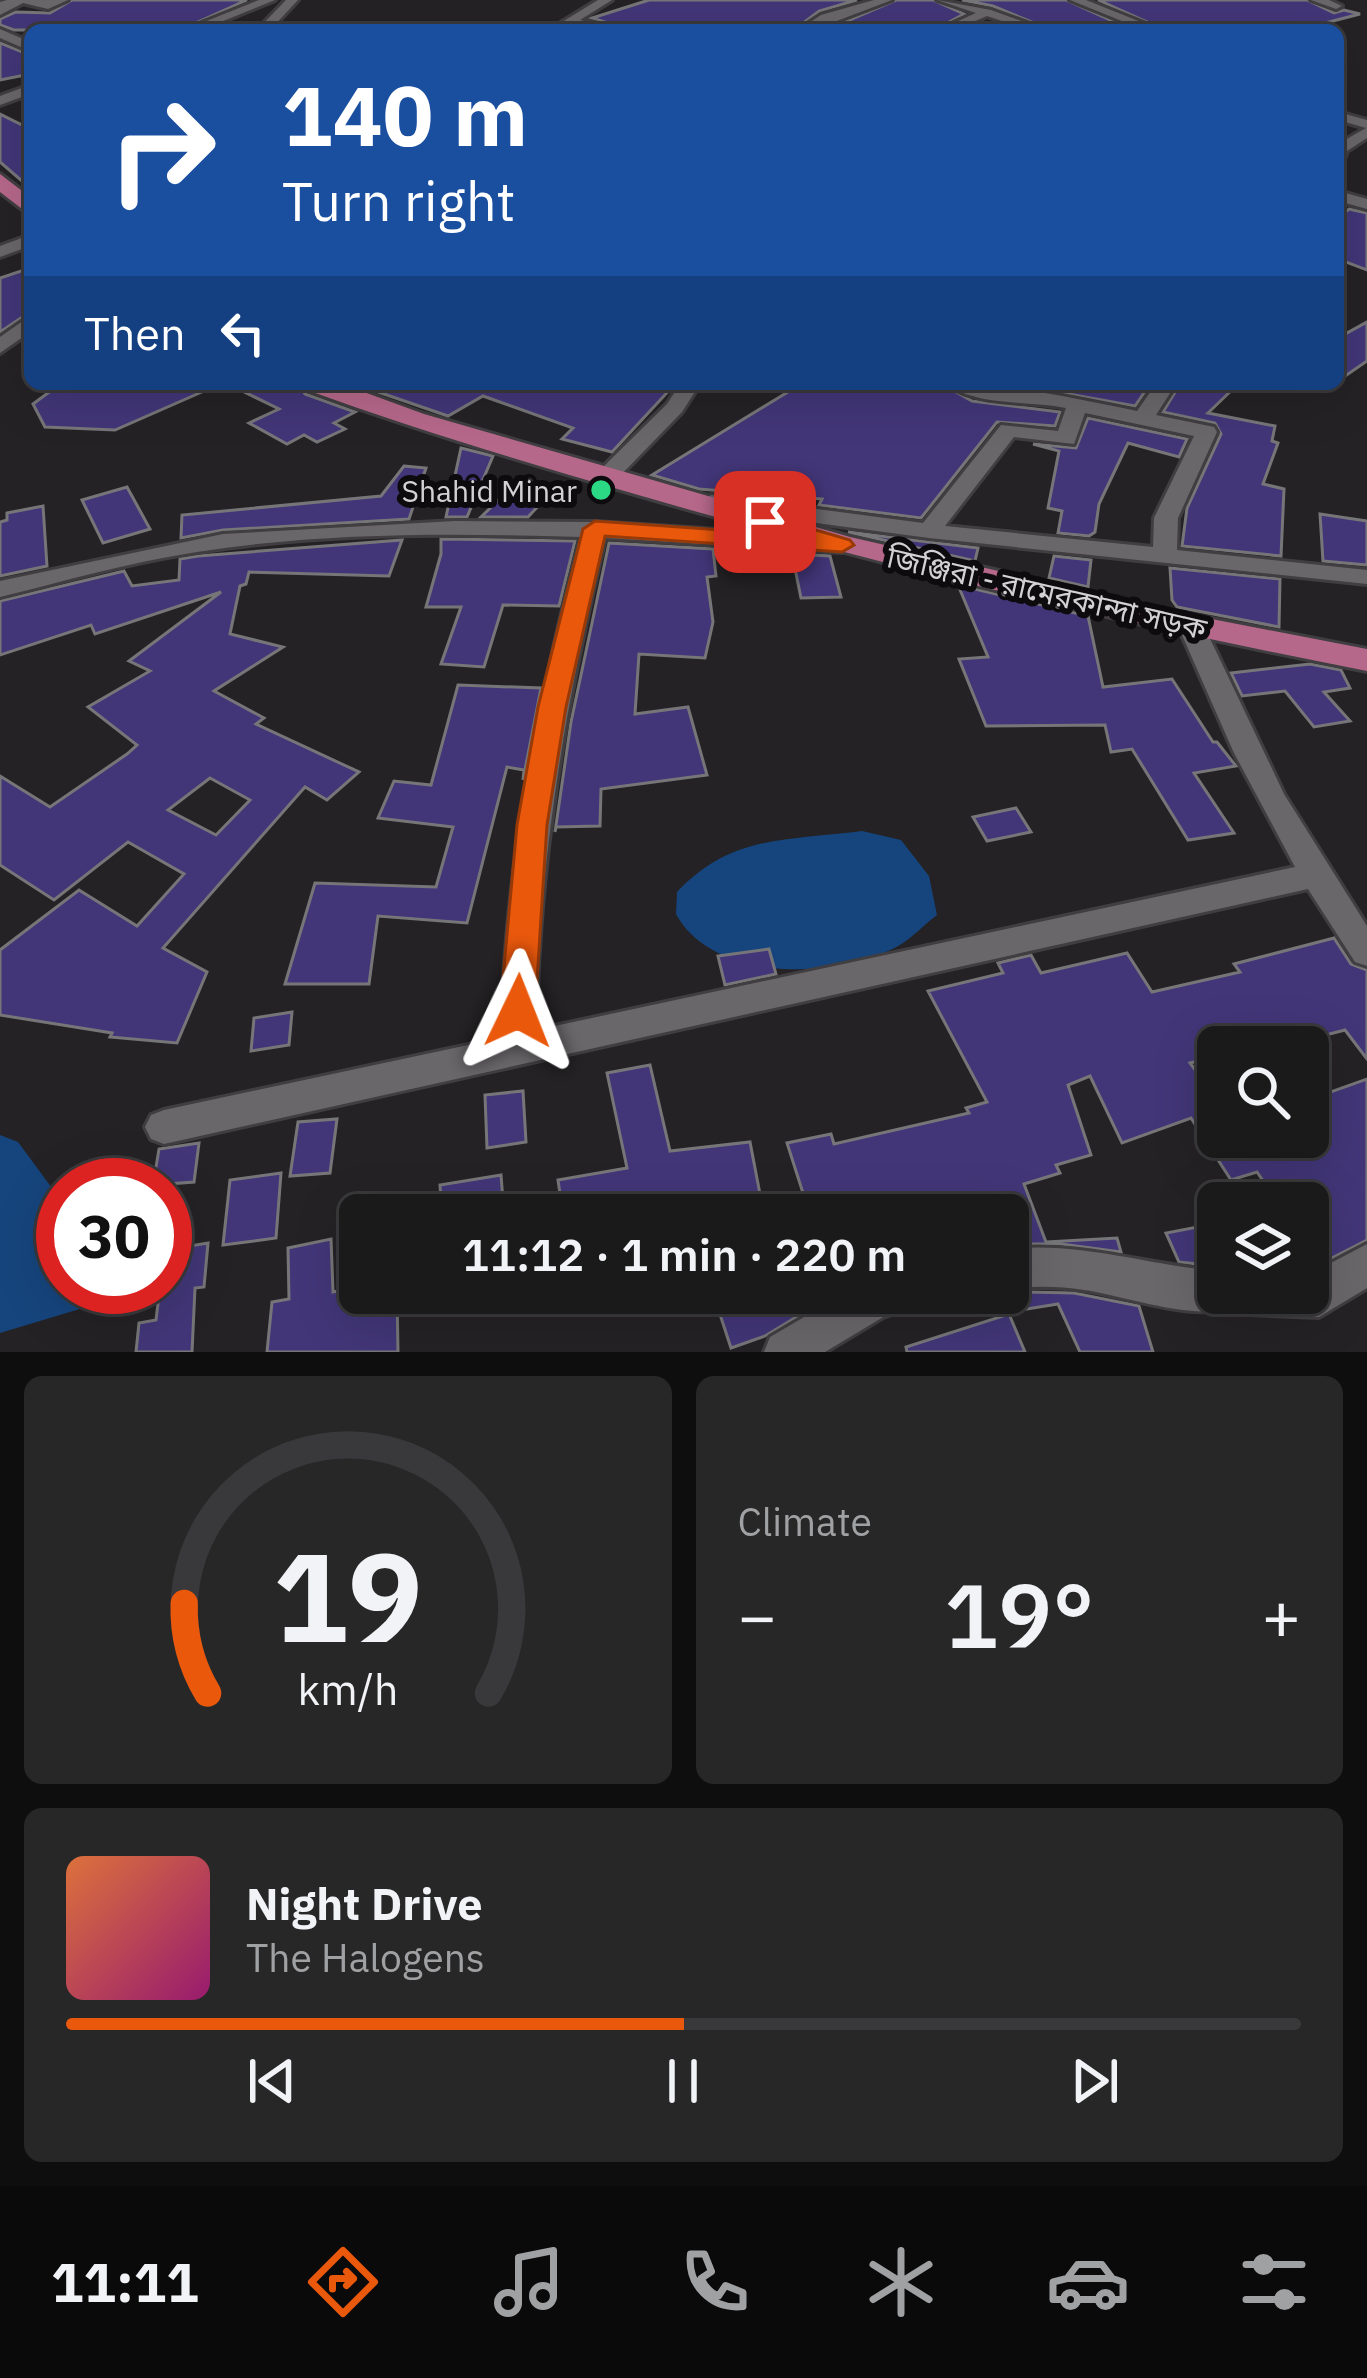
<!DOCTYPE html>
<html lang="en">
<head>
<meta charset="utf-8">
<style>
  :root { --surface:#1b1a1b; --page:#282728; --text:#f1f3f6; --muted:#a0a1a3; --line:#39383a; --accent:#ea580c }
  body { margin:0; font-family:"IBM Plex Sans","Noto Sans Bengali",sans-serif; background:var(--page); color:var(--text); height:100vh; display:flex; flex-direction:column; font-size:45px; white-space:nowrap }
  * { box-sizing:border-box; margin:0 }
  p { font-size:39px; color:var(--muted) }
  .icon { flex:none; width:66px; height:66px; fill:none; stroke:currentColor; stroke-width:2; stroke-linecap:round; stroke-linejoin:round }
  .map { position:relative; height:1352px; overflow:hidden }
  .sheet { display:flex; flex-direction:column; gap:24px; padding:24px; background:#0f0e0f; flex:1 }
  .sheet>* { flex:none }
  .banner { position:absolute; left:24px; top:24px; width:1320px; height:366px; border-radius:18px; box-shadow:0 12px 48px #0002,0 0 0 3px var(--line); background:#1a4fa0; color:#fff; overflow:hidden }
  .fabs { position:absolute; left:1197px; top:1026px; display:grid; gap:24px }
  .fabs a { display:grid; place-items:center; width:132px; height:132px; border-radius:18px; background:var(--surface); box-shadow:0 12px 48px #0002,0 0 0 3px var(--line); font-size:60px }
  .speed { position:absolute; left:36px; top:1158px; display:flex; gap:24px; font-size:60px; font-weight:700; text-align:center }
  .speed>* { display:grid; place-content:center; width:156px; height:156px; border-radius:50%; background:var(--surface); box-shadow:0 12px 48px #0002,0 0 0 3px var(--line); line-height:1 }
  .speed .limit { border:18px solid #d22; background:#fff; color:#111 }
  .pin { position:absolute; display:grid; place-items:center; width:102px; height:102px; color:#fff; margin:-51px; border-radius:24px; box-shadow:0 6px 18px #0006 }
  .me { position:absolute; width:132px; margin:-66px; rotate:2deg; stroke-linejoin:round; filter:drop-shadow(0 0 9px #0008) }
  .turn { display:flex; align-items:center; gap:42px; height:252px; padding:0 60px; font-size:54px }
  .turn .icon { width:156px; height:156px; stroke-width:2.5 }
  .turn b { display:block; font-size:84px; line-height:102px }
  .then { display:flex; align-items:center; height:114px; padding:0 60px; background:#0003; gap:24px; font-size:45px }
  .big { font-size:90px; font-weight:600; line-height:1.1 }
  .sheet .widget { flex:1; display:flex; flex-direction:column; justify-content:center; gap:18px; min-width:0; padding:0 42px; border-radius:18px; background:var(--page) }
  .sheet .dial { align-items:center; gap:0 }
  .dial svg { height:312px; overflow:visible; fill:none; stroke:var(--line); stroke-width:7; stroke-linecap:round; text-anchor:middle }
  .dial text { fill:var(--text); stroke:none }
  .song { display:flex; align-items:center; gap:36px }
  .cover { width:144px; height:144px; border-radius:18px; background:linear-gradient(135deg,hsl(20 70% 55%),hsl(320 70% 35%)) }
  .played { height:12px; border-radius:6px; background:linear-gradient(90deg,var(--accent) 50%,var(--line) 50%) }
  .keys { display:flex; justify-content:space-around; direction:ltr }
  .heat { display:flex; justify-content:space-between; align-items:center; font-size:66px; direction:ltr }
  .sheet .tiles { flex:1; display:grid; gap:24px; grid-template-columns:1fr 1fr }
  .widget:last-child { grid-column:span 2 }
  .trip { position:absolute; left:339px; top:1194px; width:690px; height:120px; border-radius:18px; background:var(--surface); box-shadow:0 12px 48px #0002,0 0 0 3px var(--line); font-weight:600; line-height:120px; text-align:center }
  .tab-bar { display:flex; height:192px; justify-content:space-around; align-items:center; background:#0b0a0b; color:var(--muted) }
  .tab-bar .icon { width:84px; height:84px }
  .tab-bar .current { color:var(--accent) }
  .tab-bar b { font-size:54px; color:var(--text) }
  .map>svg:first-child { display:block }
  .water { fill:#16457d }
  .building { fill:#423678; stroke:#767679; stroke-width:3; fill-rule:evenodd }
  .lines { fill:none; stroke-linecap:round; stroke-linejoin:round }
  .street-casing { stroke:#403e40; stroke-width:6 }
  .primary-casing { stroke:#403e40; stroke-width:6 }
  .street { fill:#6a676a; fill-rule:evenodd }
  .primary { fill:#b6688a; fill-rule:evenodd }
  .route { fill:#ea580c; stroke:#983908; stroke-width:3 }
  .poi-dot { fill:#2bd884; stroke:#0d0b0d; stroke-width:4.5 }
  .labels { text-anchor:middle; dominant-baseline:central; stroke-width:12; stroke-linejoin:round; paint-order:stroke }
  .poi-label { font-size:30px; fill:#d3d1d3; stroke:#0d0b0d; text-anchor:end }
  .street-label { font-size:30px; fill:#d3d1d3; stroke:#0d0b0d }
</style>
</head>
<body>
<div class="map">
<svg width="1367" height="1352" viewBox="0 0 1367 1352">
  <rect width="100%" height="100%" fill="#242224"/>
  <g class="water">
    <path d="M 862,831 L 901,840 L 929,876 L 937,915 C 925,924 913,937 900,945 C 840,980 713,983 676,914 L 677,892 C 732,834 787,841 862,831 Z"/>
    <polygon points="0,1135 18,1142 63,1203 63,1287 90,1287 93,1305 0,1333"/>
  </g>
  <g class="building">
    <polygon points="72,0 247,0 180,30 14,30 0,25 0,19 16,12 50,13"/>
    <polygon points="649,0 857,0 819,11 794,30 630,30 592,18"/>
    <polygon points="896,0 933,0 964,14 934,30 826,30"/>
    <polygon points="962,0 1066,0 1132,30 1051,30 993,6"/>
    <polygon points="1098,0 1307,0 1334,13 1344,10 1360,14 1298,30 1165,30"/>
    <polygon points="0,43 30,55 30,74 0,80"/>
    <polygon points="0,114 30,129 30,188 0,162"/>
    <polygon points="1349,209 1367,213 1367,270 1338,259 1338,218"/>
    <polygon points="30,268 30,312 0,332 0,278"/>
    <polygon points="1367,322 1367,361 1338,381 1338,338"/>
    <polygon points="60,384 220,384 115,430 45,427 33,404"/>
    <polygon points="228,384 299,384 305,394 355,412 334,423 345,429 317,442 304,435 287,444 249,423 279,409"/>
    <polygon points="355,384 675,384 612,452 562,439 573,428 483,396 448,416"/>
    <polygon points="801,384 942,384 972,401 1060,412 1055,426 997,422 921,518 819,505 822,499 699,489 652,475"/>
    <polygon points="1013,384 1150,384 1135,406"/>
    <polygon points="1180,384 1238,384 1208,413 1275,426 1272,441 1278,443 1263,484 1284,489 1281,556 1182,546 1187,508 1221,434 1215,423 1163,412"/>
    <polygon points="1088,418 1187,439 1179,457 1128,443 1099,504 1095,532 1089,536 1058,533 1062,511 1048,508 1059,451 1033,444 1076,448"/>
    <polygon points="461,448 493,456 467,517 446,517"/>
    <polygon points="404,466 426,468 409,519 223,530 181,538 182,515 381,496"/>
    <polygon points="520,479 556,487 528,517 481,517"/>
    <polygon points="127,487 150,529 103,543 82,500"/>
    <polygon points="43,506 47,566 0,576 0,522 7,520 7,513"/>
    <polygon points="1320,514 1367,521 1367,565 1323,561"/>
    <polygon points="848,532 929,542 978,548 975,561"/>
    <polygon points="441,539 575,541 559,606 503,605 484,667 441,664 461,607 426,607 441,554"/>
    <path d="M 402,540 L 389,576 L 249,572 L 246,584 L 240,586 L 230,634 L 283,647 L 214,691 L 264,718 L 256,724 L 359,772 L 327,800 L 305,787 L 163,948 L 207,972 L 177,1043 L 110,1037 L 112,1033 L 0,1015 L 0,950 L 79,890 L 137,926 L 184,874 L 128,842 L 54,900 L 0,865 L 0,776 L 50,807 L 127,754 L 137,745 L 88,707 L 150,671 L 129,661 L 221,592 L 95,634 L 91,625 L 0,655 L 0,601 L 124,571 L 132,586 L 179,580 L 180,559 L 198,556 ZM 210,778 L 250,800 L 216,835 L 168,810 Z"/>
    <polygon points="609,543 713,549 716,576 707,577 713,622 705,658 639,654 635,714 688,707 707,775 601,789 600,826 556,827 555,832 571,722"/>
    <polygon points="792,554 830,556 841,597 801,598"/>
    <polygon points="1054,556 1091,560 1088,587 1049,578"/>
    <polygon points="1170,568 1280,579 1279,627 1177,607 1172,600"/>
    <polygon points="958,585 1088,616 1103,687 1172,679 1213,742 1217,742 1236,766 1194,773 1234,833 1188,840 1132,749 1111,752 1105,725 986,726 959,659 988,657"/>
    <polygon points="1310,664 1341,670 1350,688 1324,692 1350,721 1314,727 1285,691 1242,696 1231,673"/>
    <polygon points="458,685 541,688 523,780 524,770 507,767 467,923 378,916 369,984 285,984 315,883 436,887 453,827 378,818 394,781 431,785"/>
    <polygon points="1016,808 1031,832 987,841 973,817"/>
    <polygon points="1334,938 1351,964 1367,970 1367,1059 1345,1030 1291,1044 1288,1039 1256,1047 1218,1047 1218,1056 1190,1063 1218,1101 1218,1137 1308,1137 1308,1100 1367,1079 1367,1240 1320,1264 1308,1246 1308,1203 1278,1203 1257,1172 1231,1180 1191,1118 1122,1143 1090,1076 1068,1085 1091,1155 1056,1165 1060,1173 1024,1184 1046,1242 1117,1238 1121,1252 1061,1244 1008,1244 1008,1198 936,1215 810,1215 787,1143 831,1134 834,1144 969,1113 966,1108 987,1102 928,991 1003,973 998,963 1031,955 1041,973 1127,953 1152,992 1240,972 1234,964"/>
    <polygon points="769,949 776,974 725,985 718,956"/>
    <polygon points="292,1012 289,1045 251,1051 254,1018"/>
    <polygon points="650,1065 670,1151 750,1142 764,1215 563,1215 558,1180 627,1168 607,1073"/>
    <polygon points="523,1091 526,1142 487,1148 485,1095"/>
    <polygon points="337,1119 330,1173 290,1176 298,1122"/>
    <polygon points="199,1143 194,1182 153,1185 159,1149"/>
    <polygon points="281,1173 276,1238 223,1245 230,1180"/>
    <polygon points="501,1175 504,1213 442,1215 440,1185"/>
    <polygon points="1218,1223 1218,1266 1179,1262 1166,1233"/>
    <polygon points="331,1239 333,1292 360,1287 360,1293 397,1293 398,1352 267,1352 272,1302 289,1299 288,1248"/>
    <polygon points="208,1243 204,1287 195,1288 192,1352 136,1352 139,1323 156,1320 160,1287 165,1287 165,1250"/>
    <polygon points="1027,1292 1074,1293 1139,1306 1153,1352 1080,1352 1058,1304 1008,1312 1008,1293"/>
    <polygon points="713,1293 836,1293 765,1336 731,1348"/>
    <polygon points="1009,1314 1025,1352 907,1352 906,1347"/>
  </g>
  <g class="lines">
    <defs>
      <g id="street">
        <polygon points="7,0 68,0 48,9 23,3 0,15 0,2"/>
        <polygon points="259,0 275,0 201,30 184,30"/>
        <polygon points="286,0 298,0 270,30 257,30"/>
        <polygon points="598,0 612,0 580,20 626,30 571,26 549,30"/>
        <polygon points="874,0 892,0 813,30 798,30 821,15"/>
        <polygon points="937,0 991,10 1047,30 1029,30 987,16 954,30 938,30 976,13"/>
        <polygon points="1070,0 1086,0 1161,30 1144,30"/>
        <polygon points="1311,0 1329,0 1342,6 1336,9"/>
        <polygon points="0,29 30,42 30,51 0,38"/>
        <polygon points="30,85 30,94 0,105 0,96"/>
        <polygon points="1338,112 1367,120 1367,138 1347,151 1343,162 1338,164 1338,144 1366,128 1338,120"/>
        <polygon points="1338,191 1367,199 1367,209 1338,201"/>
        <polygon points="30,235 30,246 0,257 0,246"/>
        <polygon points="30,316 30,332 0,353 0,337"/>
        <polygon points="680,384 700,384 682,412 615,481 599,481 599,471 667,404"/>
        <path d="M 946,384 C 1011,384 1073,398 1137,411 L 1156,384 L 1176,384 L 1156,415 L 1214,427 L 1217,432 L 1178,518 L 1177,550 L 1367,570 L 1367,584 L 929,538 L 711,509 L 700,502 L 711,495 L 923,523 L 1001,425 L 1058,431 L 1066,408 C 1028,400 979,407 946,384 ZM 1085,413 L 1194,436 L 1154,518 L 1153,547 L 945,526 L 1014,437 L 1074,444 Z"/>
        <path d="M 455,521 L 595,522 L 842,538 L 854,545 L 842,552 L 605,538 C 566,700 538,863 536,1030 L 1295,867 L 1234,753 L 1178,626 L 1191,618 L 1204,626 L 1284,794 L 1367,926 L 1367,966 L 1355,962 L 1308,889 L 164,1144 L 151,1139 L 145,1127 L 151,1115 L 164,1110 L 501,1038 C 506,867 538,702 581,537 C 453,533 323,532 197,552 C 130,562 65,581 0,597 L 0,581 L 223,534 Z"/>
        <path d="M 1367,1244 L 1367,1288 L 1319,1317 L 1249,1314 L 1233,1305 C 1201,1324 1123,1295 1084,1290 C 1058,1286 1034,1286 1008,1289 L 1008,1249 C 1079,1241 1147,1265 1218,1271 L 1218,1293 L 1308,1293 L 1308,1275 Z"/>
        <polygon points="845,1293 918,1293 912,1308 885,1316 825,1352 764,1352 770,1337"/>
      </g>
      <g id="primary">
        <polygon points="0,174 30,197 30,215 0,192"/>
        <path d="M 303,384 L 342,384 L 424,414 L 850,537 L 1191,615 L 1367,649 L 1367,671 C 1115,622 867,562 621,490 C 515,459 411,428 307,390 Z"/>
      </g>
    </defs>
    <use href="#street" class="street-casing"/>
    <use href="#primary" class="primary-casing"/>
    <use href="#street" class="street"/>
    <use href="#primary" class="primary"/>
  </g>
  <polygon class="route" points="765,515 850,540 854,545 842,552 605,536 566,707 547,825 535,1011 530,1022 518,1026 505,1022 500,1011 517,825 538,707 583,529 595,521 778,534 753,522"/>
  <circle class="poi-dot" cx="601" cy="490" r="12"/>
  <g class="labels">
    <g class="poi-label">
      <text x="577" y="490">Shahid Minar</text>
    </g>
    <g class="street-label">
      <text transform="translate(1047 592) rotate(13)">জিঞ্জিরা - রামেরকান্দা সড়ক</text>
    </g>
  </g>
</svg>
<div class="fabs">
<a><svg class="icon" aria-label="search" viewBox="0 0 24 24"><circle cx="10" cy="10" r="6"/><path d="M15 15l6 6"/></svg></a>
<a><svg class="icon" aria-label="layers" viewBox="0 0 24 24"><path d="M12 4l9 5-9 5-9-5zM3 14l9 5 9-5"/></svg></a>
</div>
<div class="speed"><div class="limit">30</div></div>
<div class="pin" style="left:765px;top:522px;background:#d93025"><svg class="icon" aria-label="arrive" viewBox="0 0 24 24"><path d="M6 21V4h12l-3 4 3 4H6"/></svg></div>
<svg class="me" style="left:518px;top:1011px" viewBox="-20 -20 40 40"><path d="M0-17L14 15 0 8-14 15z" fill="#ea580c" stroke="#fff" stroke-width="4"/></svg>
<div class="trip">11:12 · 1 min · 220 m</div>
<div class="banner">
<div class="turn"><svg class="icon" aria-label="right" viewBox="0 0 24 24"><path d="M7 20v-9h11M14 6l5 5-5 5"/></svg><div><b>140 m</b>Turn right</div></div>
<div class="then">Then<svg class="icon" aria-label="left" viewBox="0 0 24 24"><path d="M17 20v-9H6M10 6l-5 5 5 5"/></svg></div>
</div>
</div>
<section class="sheet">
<div class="tiles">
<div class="widget dial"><svg viewBox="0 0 100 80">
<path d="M14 69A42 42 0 1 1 86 69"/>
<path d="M14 69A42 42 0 0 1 8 46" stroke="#ea580c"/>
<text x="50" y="56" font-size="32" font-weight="700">19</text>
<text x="50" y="72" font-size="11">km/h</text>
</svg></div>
<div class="widget"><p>Climate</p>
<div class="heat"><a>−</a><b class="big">19°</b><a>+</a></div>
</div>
<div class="widget">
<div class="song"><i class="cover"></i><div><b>Night Drive</b><p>The Halogens</p></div></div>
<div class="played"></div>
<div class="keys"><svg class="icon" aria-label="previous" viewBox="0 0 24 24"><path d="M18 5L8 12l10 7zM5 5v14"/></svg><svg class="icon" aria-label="pause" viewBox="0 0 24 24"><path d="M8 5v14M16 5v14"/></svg><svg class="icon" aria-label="next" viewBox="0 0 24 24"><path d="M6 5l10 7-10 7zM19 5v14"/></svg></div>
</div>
</div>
</section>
<nav class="tab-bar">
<b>11:11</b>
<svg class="icon current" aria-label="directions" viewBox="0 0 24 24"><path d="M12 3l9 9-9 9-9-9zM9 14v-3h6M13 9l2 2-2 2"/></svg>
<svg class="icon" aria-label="music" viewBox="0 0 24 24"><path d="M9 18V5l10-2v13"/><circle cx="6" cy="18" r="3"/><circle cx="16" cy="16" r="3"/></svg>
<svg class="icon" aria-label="phone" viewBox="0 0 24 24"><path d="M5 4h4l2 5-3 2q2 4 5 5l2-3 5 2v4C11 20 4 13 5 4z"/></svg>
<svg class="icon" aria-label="climate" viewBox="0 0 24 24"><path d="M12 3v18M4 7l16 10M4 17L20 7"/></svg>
<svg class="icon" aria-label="car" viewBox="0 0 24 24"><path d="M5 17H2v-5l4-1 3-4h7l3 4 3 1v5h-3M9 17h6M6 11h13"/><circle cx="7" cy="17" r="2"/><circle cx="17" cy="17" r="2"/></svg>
<svg class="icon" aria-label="filters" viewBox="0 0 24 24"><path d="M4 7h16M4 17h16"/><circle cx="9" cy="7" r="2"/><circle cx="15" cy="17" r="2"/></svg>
</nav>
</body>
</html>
